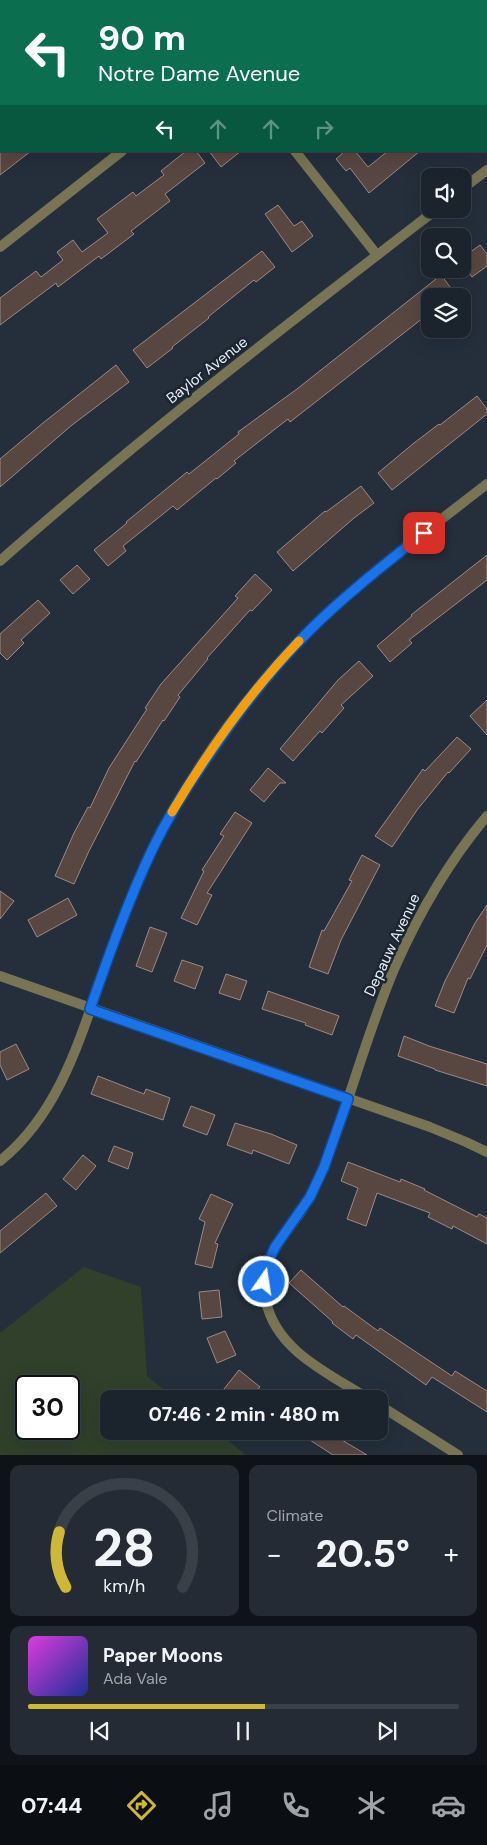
<!DOCTYPE html>
<html lang="en">
<head>
<meta charset="utf-8">
<style>
  :root { --surface:#1b232c; --page:#242b34; --text:#f1f3f6; --muted:#a0a4a9; --line:#394048; --accent:#cfb837 }
  body { margin:0; font-family:"DM Sans",sans-serif; background:var(--page); color:var(--text); height:100vh; display:flex; flex-direction:column; font-size:19px; white-space:nowrap }
  * { box-sizing:border-box; margin:0 }
  p { font-size:16px; color:var(--muted) }
  .icon { flex:none; width:28px; height:28px; fill:none; stroke:currentColor; stroke-width:2; stroke-linecap:round; stroke-linejoin:round }
  .map { position:relative; height:1455px; overflow:hidden }
  .details { display:flex; flex-direction:column; gap:10px; padding:10px; background:#0f1318; flex:1 }
  .details>* { flex:none }
  .guide { position:absolute; left:0px; top:0px; width:488px; height:152px; box-shadow:0 5px 20px #0002,0 0 0 1px var(--line); background:#0b6e4f; color:#fff; overflow:hidden }
  .buttons { position:absolute; left:421px; top:168px; display:grid; gap:10px }
  .buttons a { display:grid; place-items:center; width:50px; height:50px; border-radius:10px; background:var(--surface); box-shadow:0 5px 20px #0002,0 0 0 1px var(--line); font-size:25px }
  .speed { position:absolute; left:15px; top:1375px; display:flex; gap:10px; font-size:25px; font-weight:700; text-align:center }
  .speed>* { display:grid; place-content:center; width:65px; height:65px; border-radius:50%; background:var(--surface); box-shadow:0 5px 20px #0002,0 0 0 1px var(--line); line-height:1 }
  .speed .limit { border:2px solid #111; border-radius:8px; background:#fff; color:#111 }
  .pin { position:absolute; display:grid; place-items:center; width:42px; height:42px; color:#fff; margin:-21px; border-radius:10px; box-shadow:0 2px 8px #0006 }
  .me { position:absolute; width:55px; margin:-28px; rotate:13deg; stroke-linejoin:round; filter:drop-shadow(0 0 4px #0008) }
  .turn { display:flex; align-items:center; gap:18px; height:105px; padding:0 15px; font-size:22px }
  .turn .icon { width:65px; height:65px; stroke-width:2.5 }
  .turn b { display:block; font-size:35px; line-height:42px }
  .lanes { display:flex; align-items:center; height:48px; padding:0 15px; background:#0003; justify-content:center; gap:25px; direction:ltr }
  .lanes .off { opacity:.35 }
  .big { font-size:38px; font-weight:800; line-height:1.1 }
  .details .tile { flex:1; display:flex; flex-direction:column; justify-content:center; gap:8px; min-width:0; padding:0 18px; border-radius:10px; background:var(--page) }
  .details .dial { align-items:center; gap:0 }
  .dial svg { height:130px; overflow:visible; fill:none; stroke:var(--line); stroke-width:7; stroke-linecap:round; text-anchor:middle }
  .dial text { fill:var(--text); stroke:none }
  .song { display:flex; align-items:center; gap:15px }
  .cover { width:60px; height:60px; border-radius:8px; background:linear-gradient(135deg,hsl(300 70% 55%),hsl(230 70% 35%)) }
  .played { height:5px; border-radius:2px; background:linear-gradient(90deg,var(--accent) 55%,var(--line) 55%) }
  .keys { display:flex; justify-content:space-around; direction:ltr }
  .heat { display:flex; justify-content:space-between; align-items:center; font-size:28px; direction:ltr }
  .details .tiles { flex:1; display:grid; gap:10px; grid-template-columns:1fr 1fr }
  .tile:last-child { grid-column:span 2 }
  .trip { position:absolute; left:100px; top:1390px; width:288px; height:50px; border-radius:10px; background:var(--surface); box-shadow:0 5px 20px #0002,0 0 0 1px var(--line); font-weight:800; line-height:50px; text-align:center }
  .dock { display:flex; height:80px; justify-content:space-around; align-items:center; background:#0b0e12; color:var(--muted) }
  .dock .icon { width:35px; height:35px }
  .dock .active { color:var(--accent) }
  .dock b { font-size:22px; color:var(--text) }
  .map>svg:first-child { display:block }
  .green { fill:#30402b; fill-rule:evenodd }
  .building { fill:#584641; stroke:#9e8984 }
  .lines { fill:none; stroke-linecap:round; stroke-linejoin:round }
  .street { stroke:#787454; stroke-width:10 }
  .route-casing { stroke:#114b97; stroke-width:12 }
  .route { stroke:#1a73e8; stroke-width:9 }
  .slow { stroke:#f59e0b; stroke-width:9 }
  .labels { text-anchor:middle; dominant-baseline:central; stroke-width:5; stroke-linejoin:round; paint-order:stroke }
  .street-label { font-size:15px; fill:#e8eff7; stroke:#1b2531 }
</style>
</head>
<body>
<div class="map">
<svg width="487" height="1455" viewBox="0 0 487 1455">
  <rect width="100%" height="100%" fill="#242f3b"/>
  <path class="green" d="M 84,1267 L 141,1287 L 147,1376 L 175,1399 L 109,1399 L 109,1431 L 216,1431 L 246,1455 L 0,1455 L 0,1333 ZM 26,1386 L 69,1386 L 69,1429 L 26,1429 Z"/>
  <g class="building">
    <polygon points="0,151 31,151 0,175"/>
    <polygon points="186,151 196,151 205,163 165,194 170,201 131,231 134,234 101,259 99,256 58,287 56,283 0,325 0,298 36,271 41,277 63,260 57,252 73,240 82,252 108,233 97,219 133,192 136,196 164,175 161,171"/>
    <polygon points="209,151 241,151 221,167"/>
    <polygon points="345,151 355,151 368,167 388,151 420,151 369,193 350,168 346,171 336,159"/>
    <polygon points="278,205 294,226 302,221 313,236 292,252 265,214"/>
    <polygon points="480,245 487,254 487,266 472,277 462,264 462,258"/>
    <polygon points="262,251 275,267 256,282 254,280 208,317 209,318 172,347 173,348 147,368 133,350"/>
    <polygon points="441,275 457,296 430,296 430,311 423,318 290,422 288,419 234,461 236,463 217,479 216,478 177,510 173,506 123,546 126,551 108,566 94,550 127,523 126,522 187,472 189,474 239,434 238,432 297,389"/>
    <polygon points="116,365 129,382 72,425 0,487 0,459 43,423"/>
    <polygon points="477,396 487,409 487,414 392,490 378,473 414,443 439,424 440,425"/>
    <polygon points="361,486 374,503 354,518 293,571 277,552 325,511 326,512"/>
    <polygon points="487,555 487,580 409,640 412,643 390,662 377,646 412,616 411,615"/>
    <polygon points="77,565 90,579 73,594 60,580"/>
    <polygon points="255,574 272,590 252,611 250,610 207,658 208,659 178,695 180,697 164,721 163,720 136,762 135,761 89,851 74,884 55,876 74,833 88,807 90,808 109,768 147,709 145,708 161,684 238,598 235,596"/>
    <polygon points="38,600 50,613 21,640 24,643 7,660 0,653 0,634"/>
    <polygon points="359,661 373,676 341,705 344,708 322,733 320,731 293,761 280,749 338,680"/>
    <polygon points="487,700 487,735 470,716"/>
    <polygon points="457,737 471,749 449,773 448,772 417,810 392,847 375,836 423,769 425,771"/>
    <polygon points="268,768 286,783 280,783 264,802 250,790"/>
    <polygon points="235,812 252,823 207,893 212,895 197,925 181,918 204,871 202,870 224,836 220,834"/>
    <polygon points="362,855 380,865 341,940 328,974 309,967 322,930 324,931 352,881 349,880"/>
    <polygon points="0,891 14,901 0,919"/>
    <polygon points="68,898 77,915 37,937 28,920"/>
    <polygon points="487,905 487,945 470,979 468,978 454,1013 435,1006 445,981 475,923"/>
    <polygon points="150,927 167,933 152,972 136,966"/>
    <polygon points="182,960 203,967 195,989 174,981"/>
    <polygon points="226,974 247,981 240,1000 219,993"/>
    <polygon points="268,991 339,1016 332,1035 305,1025 306,1023 262,1009"/>
    <polygon points="404,1036 429,1046 487,1064 487,1086 435,1070 435,1069 398,1056"/>
    <polygon points="16,1044 29,1069 7,1080 0,1065 0,1052"/>
    <polygon points="98,1076 144,1094 146,1089 170,1098 163,1120 91,1094"/>
    <polygon points="191,1106 215,1115 207,1135 183,1126"/>
    <polygon points="235,1123 271,1134 297,1145 289,1164 253,1150 252,1154 227,1145"/>
    <polygon points="114,1146 133,1153 128,1169 108,1161"/>
    <polygon points="83,1155 96,1166 76,1190 63,1179"/>
    <polygon points="348,1162 400,1182 401,1179 425,1189 424,1190 477,1217 479,1214 487,1218 487,1244 453,1226 452,1229 428,1217 430,1213 377,1193 366,1226 347,1219 358,1188 341,1181"/>
    <polygon points="46,1193 57,1206 0,1253 0,1231"/>
    <polygon points="211,1194 233,1204 215,1243 218,1244 212,1268 195,1264 205,1222 199,1219"/>
    <polygon points="301,1270 343,1307 344,1306 378,1331 380,1328 452,1376 455,1371 487,1391 487,1412 432,1377 426,1385 356,1335 353,1339 332,1323 333,1322 289,1283"/>
    <polygon points="219,1290 222,1317 202,1319 199,1292"/>
    <polygon points="225,1331 236,1355 217,1363 207,1338"/>
    <polygon points="239,1370 260,1387 250,1399 226,1399 220,1394"/>
    <polygon points="296,1431 327,1431 367,1455 333,1455"/>
  </g>
  <g class="lines">
    <g class="street">
      <polyline points="34,0 35,1"/>
      <polyline points="313,1 315,0"/>
      <polyline points="295,151 377,255"/>
      <polyline points="462,189 487,170"/>
      <polyline points="0,247 122,151"/>
      <path d="M 0,561 C 140,437 289,323 437,209"/>
      <polyline points="0,976 430,1127 466,1142 487,1152"/>
      <path d="M 0,1161 C 61,1112 81,1035 106,964 C 123,915 143,865 168,819 C 206,751 254,686 309,631 C 363,577 427,531 487,484"/>
      <path d="M 369,1399 C 330,1374 276,1351 266,1301 C 259,1264 278,1243 298,1216 C 309,1201 317,1183 324,1166 C 350,1101 367,1032 395,967 C 419,913 449,861 487,816"/>
      <polyline points="379,1405 458,1455"/>
    </g>
  </g>
  <g class="lines">
    <defs>
      <path id="route" d="M 264,1282 L 268,1263 L 275,1247 L 310,1197 L 324,1167 L 348,1099 L 90,1009 C 109,955 128,901 152,850 C 169,815 189,783 211,752 C 240,709 272,668 309,631 C 344,596 385,564 424,533"/>
    </defs>
    <use href="#route" class="route-casing"/>
    <use href="#route" class="route"/>
    <path class="slow" d="M 172,812 C 208,751 250,692 299,641"/>
  </g>
  <g class="labels">
    <g class="street-label">
      <text transform="translate(207 370) rotate(-38)">Baylor Avenue</text>
      <text transform="translate(392 945) rotate(-65)">Depauw Avenue</text>
    </g>
  </g>
</svg>
<div class="buttons">
<a><svg class="icon" aria-label="sound" viewBox="0 0 24 24"><path d="M4 9h4l5-4v14l-5-4H4zM17 9q2 3 0 6"/></svg></a>
<a><svg class="icon" aria-label="search" viewBox="0 0 24 24"><circle cx="10" cy="10" r="6"/><path d="M15 15l6 6"/></svg></a>
<a><svg class="icon" aria-label="layers" viewBox="0 0 24 24"><path d="M12 4l9 5-9 5-9-5zM3 14l9 5 9-5"/></svg></a>
</div>
<div class="speed"><div class="limit">30</div></div>
<div class="pin" style="left:424px;top:533px;background:#d93025"><svg class="icon" aria-label="arrive" viewBox="0 0 24 24"><path d="M6 21V4h12l-3 4 3 4H6"/></svg></div>
<svg class="me" style="left:264px;top:1282px" viewBox="-20 -20 40 40"><circle r="17" fill="#1a73e8" stroke="#fff" stroke-width="3"/><path d="M0-11L8 9 0 5-8 9z" fill="#fff"/></svg>
<div class="trip">07:46 · 2 min · 480 m</div>
<div class="guide">
<div class="turn"><svg class="icon" aria-label="left" viewBox="0 0 24 24"><path d="M17 20v-9H6M10 6l-5 5 5 5"/></svg><div><b>90 m</b>Notre Dame Avenue</div></div>
<div class="lanes"><svg class="icon" aria-label="left" viewBox="0 0 24 24"><path d="M17 20v-9H6M10 6l-5 5 5 5"/></svg><svg class="icon off" aria-label="ahead" viewBox="0 0 24 24"><path d="M12 20V5M6 11l6-6 6 6"/></svg><svg class="icon off" aria-label="ahead" viewBox="0 0 24 24"><path d="M12 20V5M6 11l6-6 6 6"/></svg><svg class="icon off" aria-label="right" viewBox="0 0 24 24"><path d="M7 20v-9h11M14 6l5 5-5 5"/></svg></div>
</div>
</div>
<section class="details">
<div class="tiles">
<div class="tile dial"><svg viewBox="0 0 100 80">
<path d="M14 69A42 42 0 1 1 86 69"/>
<path d="M14 69A42 42 0 0 1 10 35" stroke="#cfb837"/>
<text x="50" y="56" font-size="32" font-weight="700">28</text>
<text x="50" y="72" font-size="11">km/h</text>
</svg></div>
<div class="tile"><p>Climate</p>
<div class="heat"><a>−</a><b class="big">20.5°</b><a>+</a></div>
</div>
<div class="tile">
<div class="song"><i class="cover"></i><div><b>Paper Moons</b><p>Ada Vale</p></div></div>
<div class="played"></div>
<div class="keys"><svg class="icon" aria-label="previous" viewBox="0 0 24 24"><path d="M18 5L8 12l10 7zM5 5v14"/></svg><svg class="icon" aria-label="pause" viewBox="0 0 24 24"><path d="M8 5v14M16 5v14"/></svg><svg class="icon" aria-label="next" viewBox="0 0 24 24"><path d="M6 5l10 7-10 7zM19 5v14"/></svg></div>
</div>
</div>
</section>
<nav class="dock">
<b>07:44</b>
<svg class="icon active" aria-label="directions" viewBox="0 0 24 24"><path d="M12 3l9 9-9 9-9-9zM9 14v-3h6M13 9l2 2-2 2"/></svg>
<svg class="icon" aria-label="music" viewBox="0 0 24 24"><path d="M9 18V5l10-2v13"/><circle cx="6" cy="18" r="3"/><circle cx="16" cy="16" r="3"/></svg>
<svg class="icon" aria-label="phone" viewBox="0 0 24 24"><path d="M5 4h4l2 5-3 2q2 4 5 5l2-3 5 2v4C11 20 4 13 5 4z"/></svg>
<svg class="icon" aria-label="climate" viewBox="0 0 24 24"><path d="M12 3v18M4 7l16 10M4 17L20 7"/></svg>
<svg class="icon" aria-label="car" viewBox="0 0 24 24"><path d="M5 17H2v-5l4-1 3-4h7l3 4 3 1v5h-3M9 17h6M6 11h13"/><circle cx="7" cy="17" r="2"/><circle cx="17" cy="17" r="2"/></svg>
</nav>
</body>
</html>
